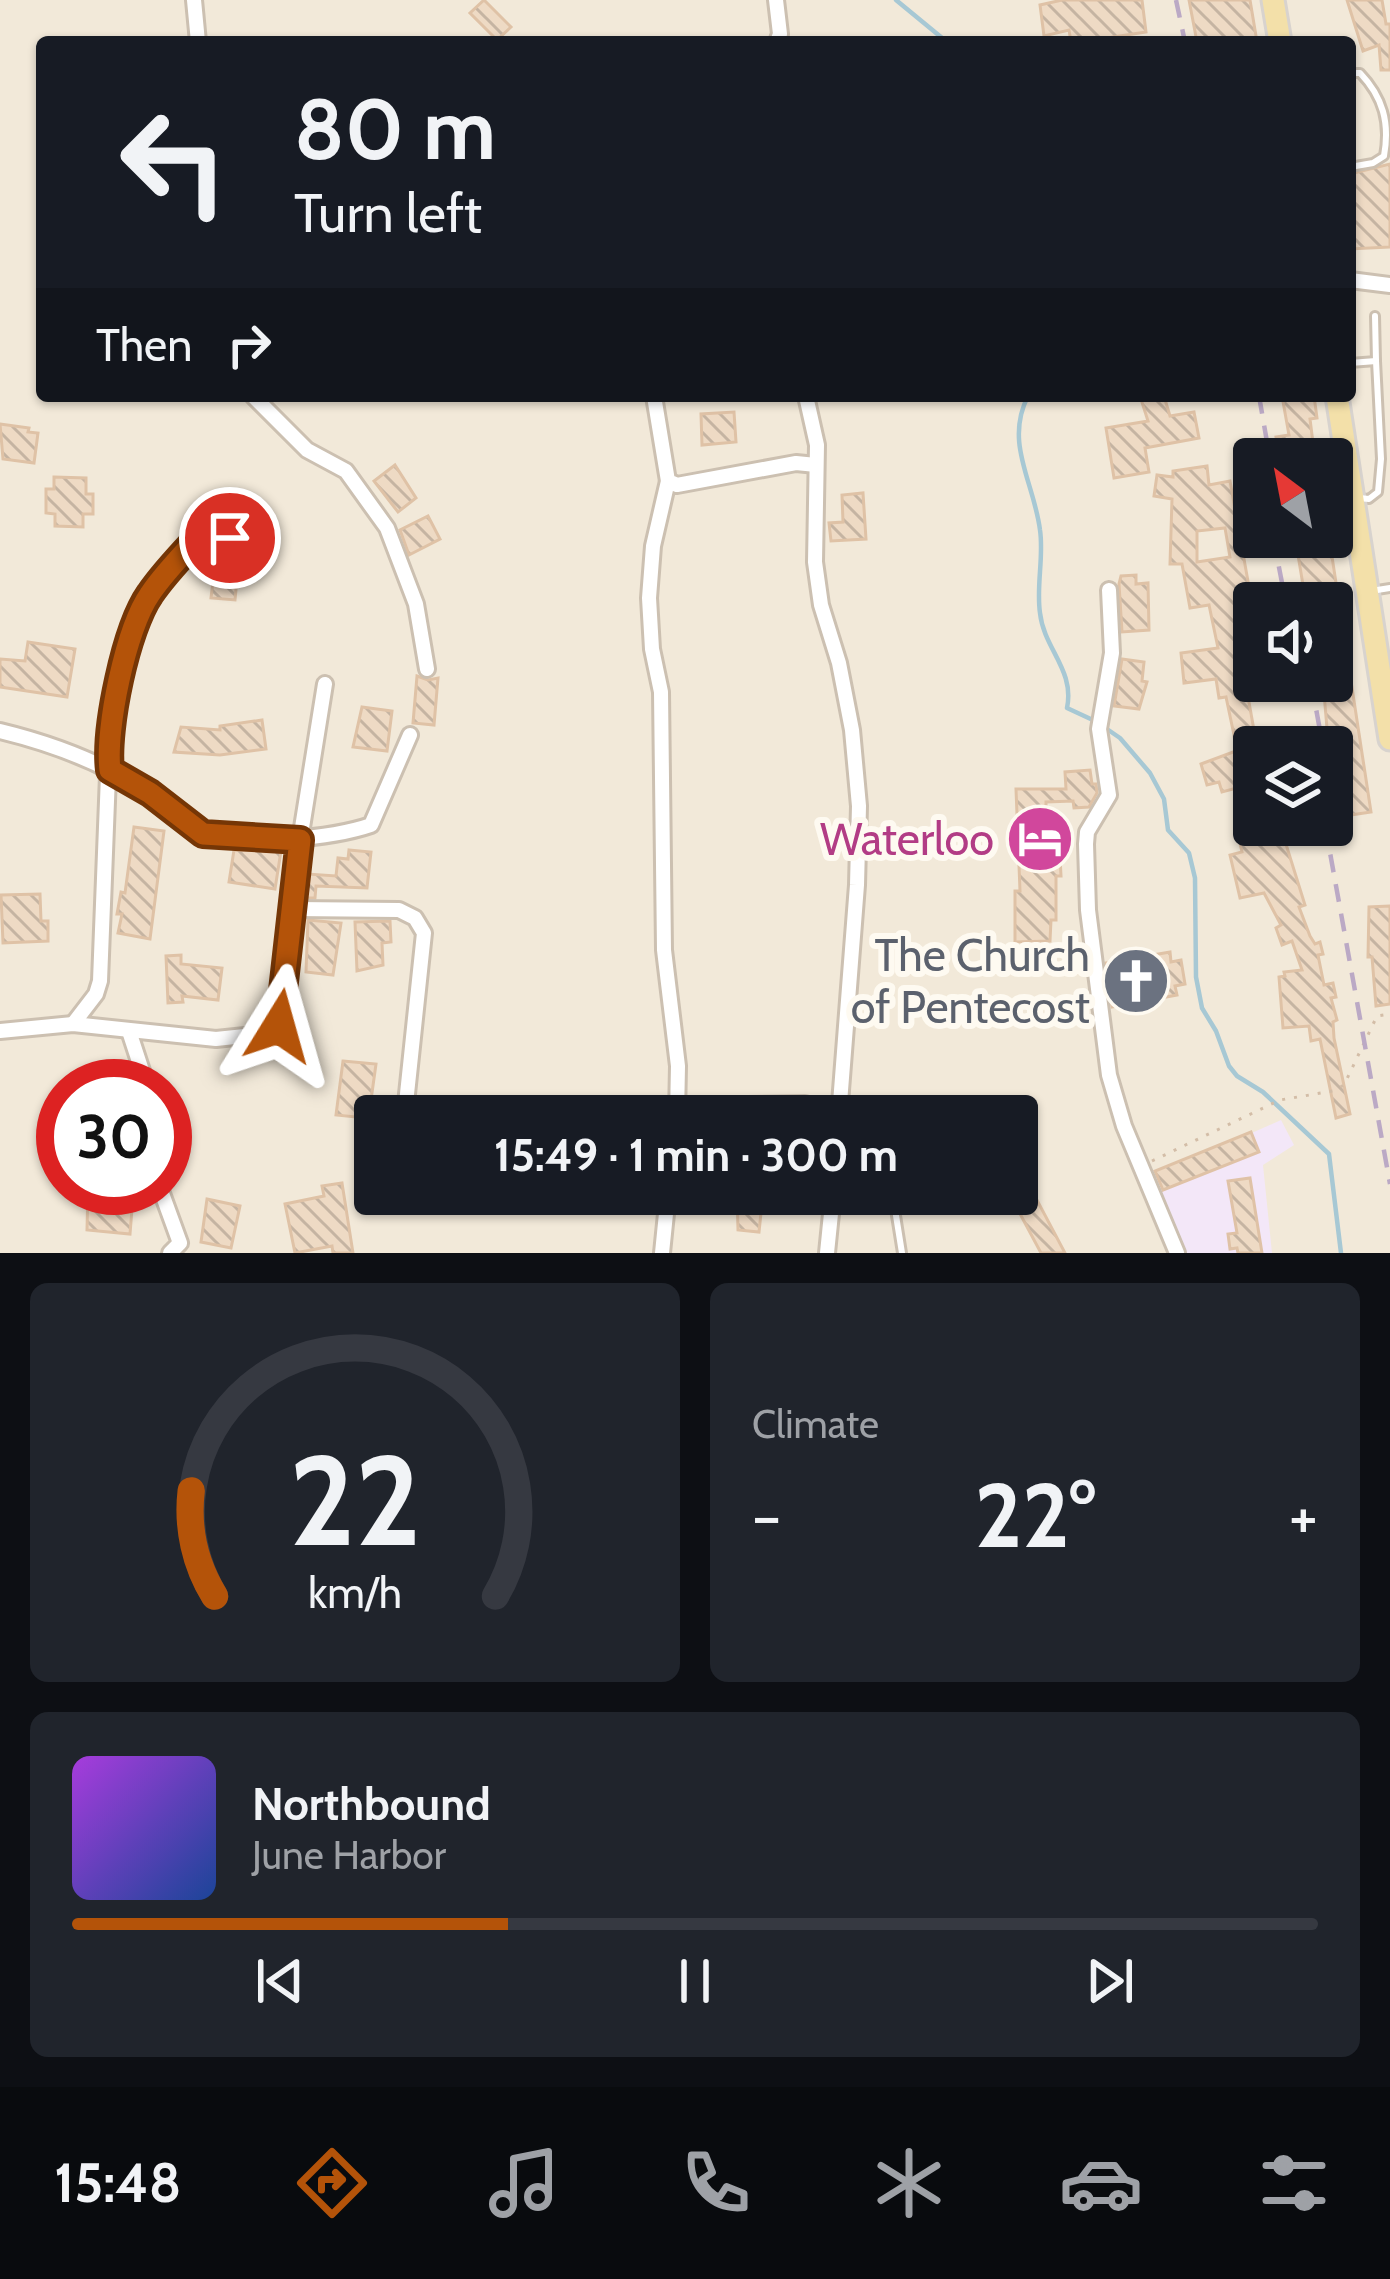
<!DOCTYPE html>
<html lang="en">
<head>
<meta charset="utf-8">
<style>
  :root { --surface:#171b24; --page:#20242c; --text:#f1f3f6; --muted:#9ea1a6; --line:#363941; --accent:#b45309 }
  body { margin:0; font-family:Cabin,sans-serif; background:var(--page); color:var(--text); height:100vh; display:flex; flex-direction:column; font-size:45px; white-space:nowrap }
  * { box-sizing:border-box; margin:0 }
  p { font-size:39px; color:var(--muted) }
  .icon { flex:none; width:66px; height:66px; fill:none; stroke:currentColor; stroke-width:2; stroke-linecap:round; stroke-linejoin:round }
  .map { position:relative; height:1253px; overflow:hidden }
  .sheet { display:flex; flex-direction:column; gap:30px; padding:30px; background:#0d0f14; flex:1 }
  .sheet>* { flex:none }
  .hud { position:absolute; left:36px; top:36px; width:1320px; height:366px; border-radius:12px; box-shadow:0 3px 9px #0004; background:#171b24; color:var(--text); overflow:hidden }
  .needle { width:78px; rotate:328deg }
  .tools { position:absolute; left:1233px; top:438px; display:grid; gap:24px }
  .tools a { display:grid; place-items:center; width:120px; height:120px; border-radius:12px; background:var(--surface); box-shadow:0 3px 9px #0004; font-size:60px }
  .speed { position:absolute; left:36px; top:1059px; display:flex; gap:24px; font-size:60px; font-weight:700; text-align:center }
  .speed>* { display:grid; place-content:center; width:156px; height:156px; border-radius:50%; background:var(--surface); box-shadow:0 3px 9px #0004; line-height:1 }
  .speed .limit { border:18px solid #d22; background:#fff; color:#111 }
  .pin { position:absolute; display:grid; place-items:center; width:102px; height:102px; color:#fff; margin:-51px; border:6px solid #fff; border-radius:50%; box-shadow:0 3px 12px #0007 }
  .me { position:absolute; width:132px; margin:-66px; rotate:8deg; stroke-linejoin:round; filter:drop-shadow(0 0 9px #0008) }
  .turn { display:flex; align-items:center; gap:42px; height:252px; padding:0 60px; font-size:54px }
  .turn .icon { width:156px; height:156px; stroke-width:2.5 }
  .turn b { display:block; font-size:84px; line-height:102px }
  .then { display:flex; align-items:center; height:114px; padding:0 60px; background:#0003; gap:24px; font-size:45px }
  .big { font-size:90px; font-weight:800; line-height:1.1 }
  .sheet .tile { flex:1; display:flex; flex-direction:column; justify-content:center; gap:18px; min-width:0; padding:0 42px; border-radius:18px; background:var(--page) }
  .sheet .dial { align-items:center; gap:0 }
  .dial svg { height:312px; overflow:visible; fill:none; stroke:var(--line); stroke-width:7; stroke-linecap:round; text-anchor:middle }
  .dial text { fill:var(--text); stroke:none }
  .song { display:flex; align-items:center; gap:36px }
  .cover { width:144px; height:144px; border-radius:18px; background:linear-gradient(135deg,hsl(280 70% 55%),hsl(220 70% 35%)) }
  .played { height:12px; border-radius:6px; background:linear-gradient(90deg,var(--accent) 35%,var(--line) 35%) }
  .keys { display:flex; justify-content:space-around; direction:ltr }
  .heat { display:flex; justify-content:space-between; align-items:center; font-size:66px; direction:ltr }
  .sheet .tiles { flex:1; display:grid; gap:30px; grid-template-columns:1fr 1fr }
  .tile:last-child { grid-column:span 2 }
  .trip { position:absolute; left:354px; top:1095px; width:684px; height:120px; border-radius:12px; background:var(--surface); box-shadow:0 3px 9px #0004; font-weight:800; line-height:120px; text-align:center }
  .menu { display:flex; height:192px; justify-content:space-around; align-items:center; background:#090b0e; color:var(--muted) }
  .menu .icon { width:84px; height:84px }
  .menu .selected { color:var(--accent) }
  .menu b { font-size:54px; color:var(--text) }
  .map>svg:first-child { display:block }
  .residential { fill:#f2e9d9; fill-rule:evenodd }
  .education { fill:#f3e7f8 }
  .lines { fill:none; stroke-linecap:round; stroke-linejoin:round }
  .stream { stroke:#a7c8d4; stroke-width:4.5 }
  .building { fill:url(#building-back-hatch); stroke:#dfc2a6; stroke-width:3; fill-rule:evenodd }
  .service-casing { stroke:#ccc0b1; stroke-width:12 }
  .minor-casing { stroke:#ccc0b1; stroke-width:20 }
  .primary-casing { stroke:#d8d3ce; stroke-width:27 }
  .path { stroke:#d3bda7; stroke-width:3; stroke-dasharray:3 9; stroke-linecap:butt }
  .service { stroke:#fff; stroke-width:6 }
  .minor { stroke:#fff; stroke-width:14 }
  .primary { stroke:#f3e0a9; stroke-width:21 }
  .rail { stroke:#bba9c5; stroke-width:4.5; stroke-dasharray:18 12; stroke-linecap:butt }
  .route-casing { stroke:#753606; stroke-width:30 }
  .route { stroke:#b45309; stroke-width:21 }
  .labels { text-anchor:middle; dominant-baseline:central; stroke-width:12; stroke-linejoin:round; paint-order:stroke }
  .hotel-label { font-size:45px; fill:#b23c85; stroke:#fefaf1; text-anchor:end }
  .worship-label { font-size:45px; fill:#5b616d; stroke:#fefaf1; text-anchor:end }
</style>
</head>
<body>
<div class="map">
<svg width="1390" height="1253" viewBox="0 0 1390 1253">
  <defs>
    <pattern id="building-back-hatch" width="6" height="6" patternUnits="userSpaceOnUse" patternTransform="scale(3)"><rect width="6" height="6" fill="#eedac4"/><path d="M-1 5l2 2M0 0l6 6M5-1l2 2" fill="none" stroke="#c5b4a2"/></pattern>
  </defs>
  <rect width="100%" height="100%" fill="#fbf6ea"/>
  <path class="residential" d="M 0,0 L 1390,0 L 1390,1253 L 0,1253 ZM 42,42 L 1350,42 L 1350,396 L 42,396 ZM 1254,459 L 1332,459 L 1332,537 L 1254,537 ZM 1254,603 L 1332,603 L 1332,681 L 1254,681 ZM 1254,747 L 1332,747 L 1332,825 L 1254,825 ZM 63,1086 L 165,1086 L 165,1188 L 63,1188 ZM 375,1116 L 1017,1116 L 1017,1194 L 375,1194 Z"/>
  <polygon class="education" points="1281,1120 1294,1145 1263,1165 1272,1253 1182,1253 1148,1179"/>
  <g class="lines">
    <g class="stream">
      <polyline points="896,0 947,42"/>
      <path d="M 1028,396 C 1004,443 1034,482 1040,530 C 1044,557 1036,586 1040,613 C 1044,649 1075,670 1067,708 L 1095,721"/>
      <polyline points="1104,727 1120,738 1150,773 1164,799 1168,830 1189,853 1195,878 1196,977 1202,1008 1216,1031 1229,1066 1237,1076 1263,1092 1329,1154 1341,1253"/>
    </g>
  </g>
  <g class="building">
    <polygon points="484,0 511,27 497,40 470,13"/>
    <polygon points="1062,0 1142,0 1146,32 1113,37 1114,42 1071,42 1069,30 1044,36 1040,5"/>
    <polygon points="1189,0 1250,0 1257,42 1197,42"/>
    <polygon points="1347,0 1382,0 1386,24 1390,24 1390,70 1381,70 1379,45 1363,51"/>
    <polygon points="1390,164 1390,247 1350,249 1350,174"/>
    <polygon points="1140,396 1164,396 1170,416 1194,412 1199,438 1145,448 1149,472 1114,478 1106,428 1148,421"/>
    <polygon points="1282,396 1314,396 1317,418 1310,419 1315,459 1280,459 1276,437 1289,435"/>
    <polygon points="734,412 736,442 702,445 701,414"/>
    <polygon points="0,424 29,428 28,432 38,433 34,463 3,459"/>
    <polygon points="395,465 416,498 398,512 374,481"/>
    <path d="M 1207,466 L 1209,485 L 1230,481 L 1251,598 L 1254,597 L 1254,650 L 1240,652 L 1257,747 L 1254,747 L 1254,808 L 1251,808 L 1244,786 L 1222,792 L 1219,782 L 1207,785 L 1201,764 L 1236,751 L 1234,735 L 1226,697 L 1219,698 L 1216,679 L 1184,683 L 1181,653 L 1218,648 L 1209,605 L 1190,608 L 1182,564 L 1170,564 L 1172,499 L 1154,496 L 1157,475 L 1173,477 L 1173,471 ZM 1225,528 L 1230,557 L 1197,562 L 1197,531 Z"/>
    <polygon points="54,477 86,478 86,494 93,494 93,514 83,514 83,527 55,526 55,514 46,513 46,489 54,489"/>
    <polygon points="863,493 866,539 831,541 829,523 843,522 842,495"/>
    <polygon points="428,516 440,539 409,555 400,530"/>
    <polygon points="1295,537 1329,537 1371,812 1344,816 1341,796 1338,797 1334,778 1348,776 1342,738 1328,740 1324,693 1320,693 1318,682 1332,681 1332,603 1306,603"/>
    <polygon points="209,555 239,558 235,600 211,598 214,573 207,572"/>
    <polygon points="1136,575 1136,584 1148,583 1149,630 1122,632 1119,584 1121,576"/>
    <polygon points="28,642 75,649 67,697 0,687 0,659 25,661"/>
    <polygon points="1122,659 1144,662 1142,681 1147,682 1139,709 1114,706"/>
    <polygon points="417,676 428,680 438,678 434,725 413,723"/>
    <polygon points="362,707 392,711 387,751 353,747"/>
    <polygon points="262,720 266,749 220,755 174,752 181,727 220,730 220,726"/>
    <polygon points="1090,770 1092,784 1096,784 1097,793 1089,807 1074,808 1073,801 1046,802 1046,836 1051,857 1060,857 1061,876 1056,876 1056,920 1051,920 1050,941 1015,942 1015,891 1020,891 1016,789 1066,789 1065,772"/>
    <polygon points="1260,825 1280,825 1305,905 1299,907 1310,936 1315,944 1320,942 1323,954 1318,955 1324,985 1333,983 1336,997 1331,998 1337,1020 1333,1022 1334,1038 1350,1114 1336,1118 1320,1039 1311,1041 1309,1026 1283,1028 1279,977 1285,976 1284,972 1302,970 1292,941 1282,945 1276,928 1281,925 1264,893 1240,898 1230,855 1242,852 1238,835 1261,830"/>
    <polygon points="134,827 164,831 150,939 118,933 122,914 117,914 121,892 125,893"/>
    <polygon points="234,850 281,851 275,889 229,882"/>
    <polygon points="349,850 371,852 367,888 316,886 315,898 305,898 308,874 336,876 338,858 348,859"/>
    <polygon points="40,894 41,921 48,921 48,941 3,943 1,895"/>
    <polygon points="1390,906 1390,1004 1376,1006 1372,957 1368,957 1369,907"/>
    <polygon points="308,920 341,923 333,975 306,972"/>
    <polygon points="390,921 391,942 382,943 383,965 357,971 355,922"/>
    <polygon points="1170,952 1171,962 1181,960 1185,984 1175,986 1177,995 1112,1007 1106,963"/>
    <polygon points="181,955 181,964 222,968 218,1000 182,996 183,1002 168,1003 166,956"/>
    <polygon points="343,1061 376,1064 371,1100 380,1101 375,1119 336,1115"/>
    <polygon points="1251,1132 1259,1152 1163,1190 1155,1171"/>
    <polygon points="1250,1178 1262,1253 1238,1253 1237,1248 1230,1249 1228,1234 1237,1233 1228,1181"/>
    <polygon points="342,1183 353,1253 333,1253 332,1246 295,1253 285,1204 324,1196 322,1186"/>
    <polygon points="1029,1185 1065,1253 1041,1253 1010,1195"/>
    <polygon points="88,1188 133,1196 130,1234 87,1230"/>
    <polygon points="737,1194 763,1194 759,1232 738,1230"/>
    <polygon points="207,1199 240,1206 231,1248 201,1242"/>
  </g>
  <g class="lines">
    <defs>
      <g id="service">
        <path d="M 1350,73 L 1360,73 C 1383,97 1390,123 1384,156 L 1373,163 L 1350,167"/>
        <polyline points="1350,363 1376,361 1375,316"/>
        <polyline points="1359,498 1369,499 1378,492 1381,459 1376,361"/>
        <polyline points="1371,591 1390,588"/>
        <polyline points="887,1194 894,1203 902,1253"/>
      </g>
      <g id="minor">
        <polyline points="194,0 198,42"/>
        <polyline points="776,0 780,34 777,42"/>
        <polyline points="1350,280 1390,285"/>
        <polyline points="253,396 307,450 346,471 387,528 416,604 427,669"/>
        <polyline points="654,396 668,481 677,485 796,463 816,465"/>
        <polyline points="806,396 817,445 815,562 821,605 839,663 852,730 859,806 857,885 839,1116"/>
        <polyline points="668,481 653,546 649,598 652,649 661,692 664,950 678,1066 677,1116"/>
        <polyline points="1109,590 1112,653 1099,729 1109,795 1087,832 1086,844 1088,910 1109,1075 1124,1126 1177,1253"/>
        <path d="M 0,731 C 54,744 108,765 154,796 C 170,807 186,828 206,834 C 244,847 333,838 371,825 L 410,735"/>
        <polyline points="294,909 399,910 415,918 424,933 405,1113"/>
        <polyline points="73,1024 96,994 100,981 110,724 135,625 148,596 194,543 204,538 230,538"/>
        <polyline points="0,1031 73,1024 216,1039 273,1033 279,1026 300,840 325,684"/>
        <polyline points="129,1031 147,1086"/>
        <polyline points="678,1106 805,1104 839,1114"/>
        <polyline points="160,1188 180,1243 170,1253"/>
        <polyline points="662,1253 668,1194"/>
        <polyline points="827,1253 833,1194"/>
      </g>
      <g id="primary">
        <polyline points="1273,0 1280,42"/>
        <polyline points="1337,396 1390,739"/>
      </g>
    </defs>
    <use href="#service" class="service-casing"/>
    <use href="#minor" class="minor-casing"/>
    <use href="#primary" class="primary-casing"/>
    <polyline class="path" points="1152,1161 1280,1100 1333,1091 1344,1085 1377,1016 1390,1014"/>
    <use href="#service" class="service"/>
    <use href="#minor" class="minor"/>
    <use href="#primary" class="primary"/>
    <g class="rail">
      <polyline points="1176,0 1185,42"/>
      <polyline points="1259,396 1270,459"/>
      <polyline points="1273,537 1286,603"/>
      <polyline points="1311,681 1323,747"/>
      <polyline points="1332,795 1341,842"/>
      <polyline points="1325,825 1390,1184"/>
    </g>
  </g>
  <g class="lines">
    <defs>
      <path id="route" d="M 230,538 L 194,542 C 179,558 162,576 150,594 C 126,628 105,729 110,770 L 150,793 L 203,834 L 300,840 L 279,1026"/>
    </defs>
    <use href="#route" class="route-casing"/>
    <use href="#route" class="route"/>
  </g>
  <defs>
    <symbol id="hotel-disc" viewBox="-11 -11 22 22"><circle r="9.5" fill="#d1479c" stroke="#fefaf1"/><path d="M-6-4.5h1.5V1H6V5H4.5V3h-9V5H-6ZM-4 0a1.8 1.8 0 1 1 3.6 0ZM.5 0V-2.5h3Q6-2.5 6 0Z" fill="#fff"/></symbol>
    <symbol id="church-disc" viewBox="-11 -11 22 22"><circle r="9.5" fill="#6b7280" stroke="#fefaf1"/><path d="M-1.2-6h2.4v3.5h3.3v2.4h-3.3V6h-2.4V-.1h-3.3v-2.4h3.3Z" fill="#fff"/></symbol>
  </defs>
  <g fill-rule="evenodd">
    <use href="#hotel-disc" x="1002" y="801" width="76" height="76"/>
    <use href="#church-disc" x="1098" y="943" width="76" height="76"/>
  </g>
  <g class="labels">
    <g class="hotel-label">
      <text x="994" y="839">Waterloo</text>
    </g>
    <g class="worship-label">
      <text x="1090" y="955">The Church<tspan x="1090" dy="52">of Pentecost</tspan></text>
    </g>
  </g>
</svg>
<div class="tools">
<a><svg class="needle" viewBox="-14 -14 28 28"><path d="M0-13l5 13h-10z" fill="#e53935"/><path d="M0 13l5-13h-10z" fill="#9ea1a6"/></svg></a>
<a><svg class="icon" aria-label="sound" viewBox="0 0 24 24"><path d="M4 9h4l5-4v14l-5-4H4zM17 9q2 3 0 6"/></svg></a>
<a><svg class="icon" aria-label="layers" viewBox="0 0 24 24"><path d="M12 4l9 5-9 5-9-5zM3 14l9 5 9-5"/></svg></a>
</div>
<div class="speed"><div class="limit">30</div></div>
<div class="pin" style="left:230px;top:538px;background:#d93025"><svg class="icon" aria-label="arrive" viewBox="0 0 24 24"><path d="M6 21V4h12l-3 4 3 4H6"/></svg></div>
<svg class="me" style="left:279px;top:1026px" viewBox="-20 -20 40 40"><path d="M0-17L14 15 0 8-14 15z" fill="#b45309" stroke="#fff" stroke-width="4"/></svg>
<div class="trip">15:49 · 1 min · 300 m</div>
<div class="hud">
<div class="turn"><svg class="icon" aria-label="left" viewBox="0 0 24 24"><path d="M17 20v-9H6M10 6l-5 5 5 5"/></svg><div><b>80 m</b>Turn left</div></div>
<div class="then">Then<svg class="icon" aria-label="right" viewBox="0 0 24 24"><path d="M7 20v-9h11M14 6l5 5-5 5"/></svg></div>
</div>
</div>
<section class="sheet">
<div class="tiles">
<div class="tile dial"><svg viewBox="0 0 100 80">
<path d="M14 69A42 42 0 1 1 86 69"/>
<path d="M14 69A42 42 0 0 1 8 42" stroke="#b45309"/>
<text x="50" y="56" font-size="32" font-weight="700">22</text>
<text x="50" y="72" font-size="11">km/h</text>
</svg></div>
<div class="tile"><p>Climate</p>
<div class="heat"><a>−</a><b class="big">22°</b><a>+</a></div>
</div>
<div class="tile">
<div class="song"><i class="cover"></i><div><b>Northbound</b><p>June Harbor</p></div></div>
<div class="played"></div>
<div class="keys"><svg class="icon" aria-label="previous" viewBox="0 0 24 24"><path d="M18 5L8 12l10 7zM5 5v14"/></svg><svg class="icon" aria-label="pause" viewBox="0 0 24 24"><path d="M8 5v14M16 5v14"/></svg><svg class="icon" aria-label="next" viewBox="0 0 24 24"><path d="M6 5l10 7-10 7zM19 5v14"/></svg></div>
</div>
</div>
</section>
<nav class="menu">
<b>15:48</b>
<svg class="icon selected" aria-label="directions" viewBox="0 0 24 24"><path d="M12 3l9 9-9 9-9-9zM9 14v-3h6M13 9l2 2-2 2"/></svg>
<svg class="icon" aria-label="music" viewBox="0 0 24 24"><path d="M9 18V5l10-2v13"/><circle cx="6" cy="18" r="3"/><circle cx="16" cy="16" r="3"/></svg>
<svg class="icon" aria-label="phone" viewBox="0 0 24 24"><path d="M5 4h4l2 5-3 2q2 4 5 5l2-3 5 2v4C11 20 4 13 5 4z"/></svg>
<svg class="icon" aria-label="climate" viewBox="0 0 24 24"><path d="M12 3v18M4 7l16 10M4 17L20 7"/></svg>
<svg class="icon" aria-label="car" viewBox="0 0 24 24"><path d="M5 17H2v-5l4-1 3-4h7l3 4 3 1v5h-3M9 17h6M6 11h13"/><circle cx="7" cy="17" r="2"/><circle cx="17" cy="17" r="2"/></svg>
<svg class="icon" aria-label="filters" viewBox="0 0 24 24"><path d="M4 7h16M4 17h16"/><circle cx="9" cy="7" r="2"/><circle cx="15" cy="17" r="2"/></svg>
</nav>
</body>
</html>
